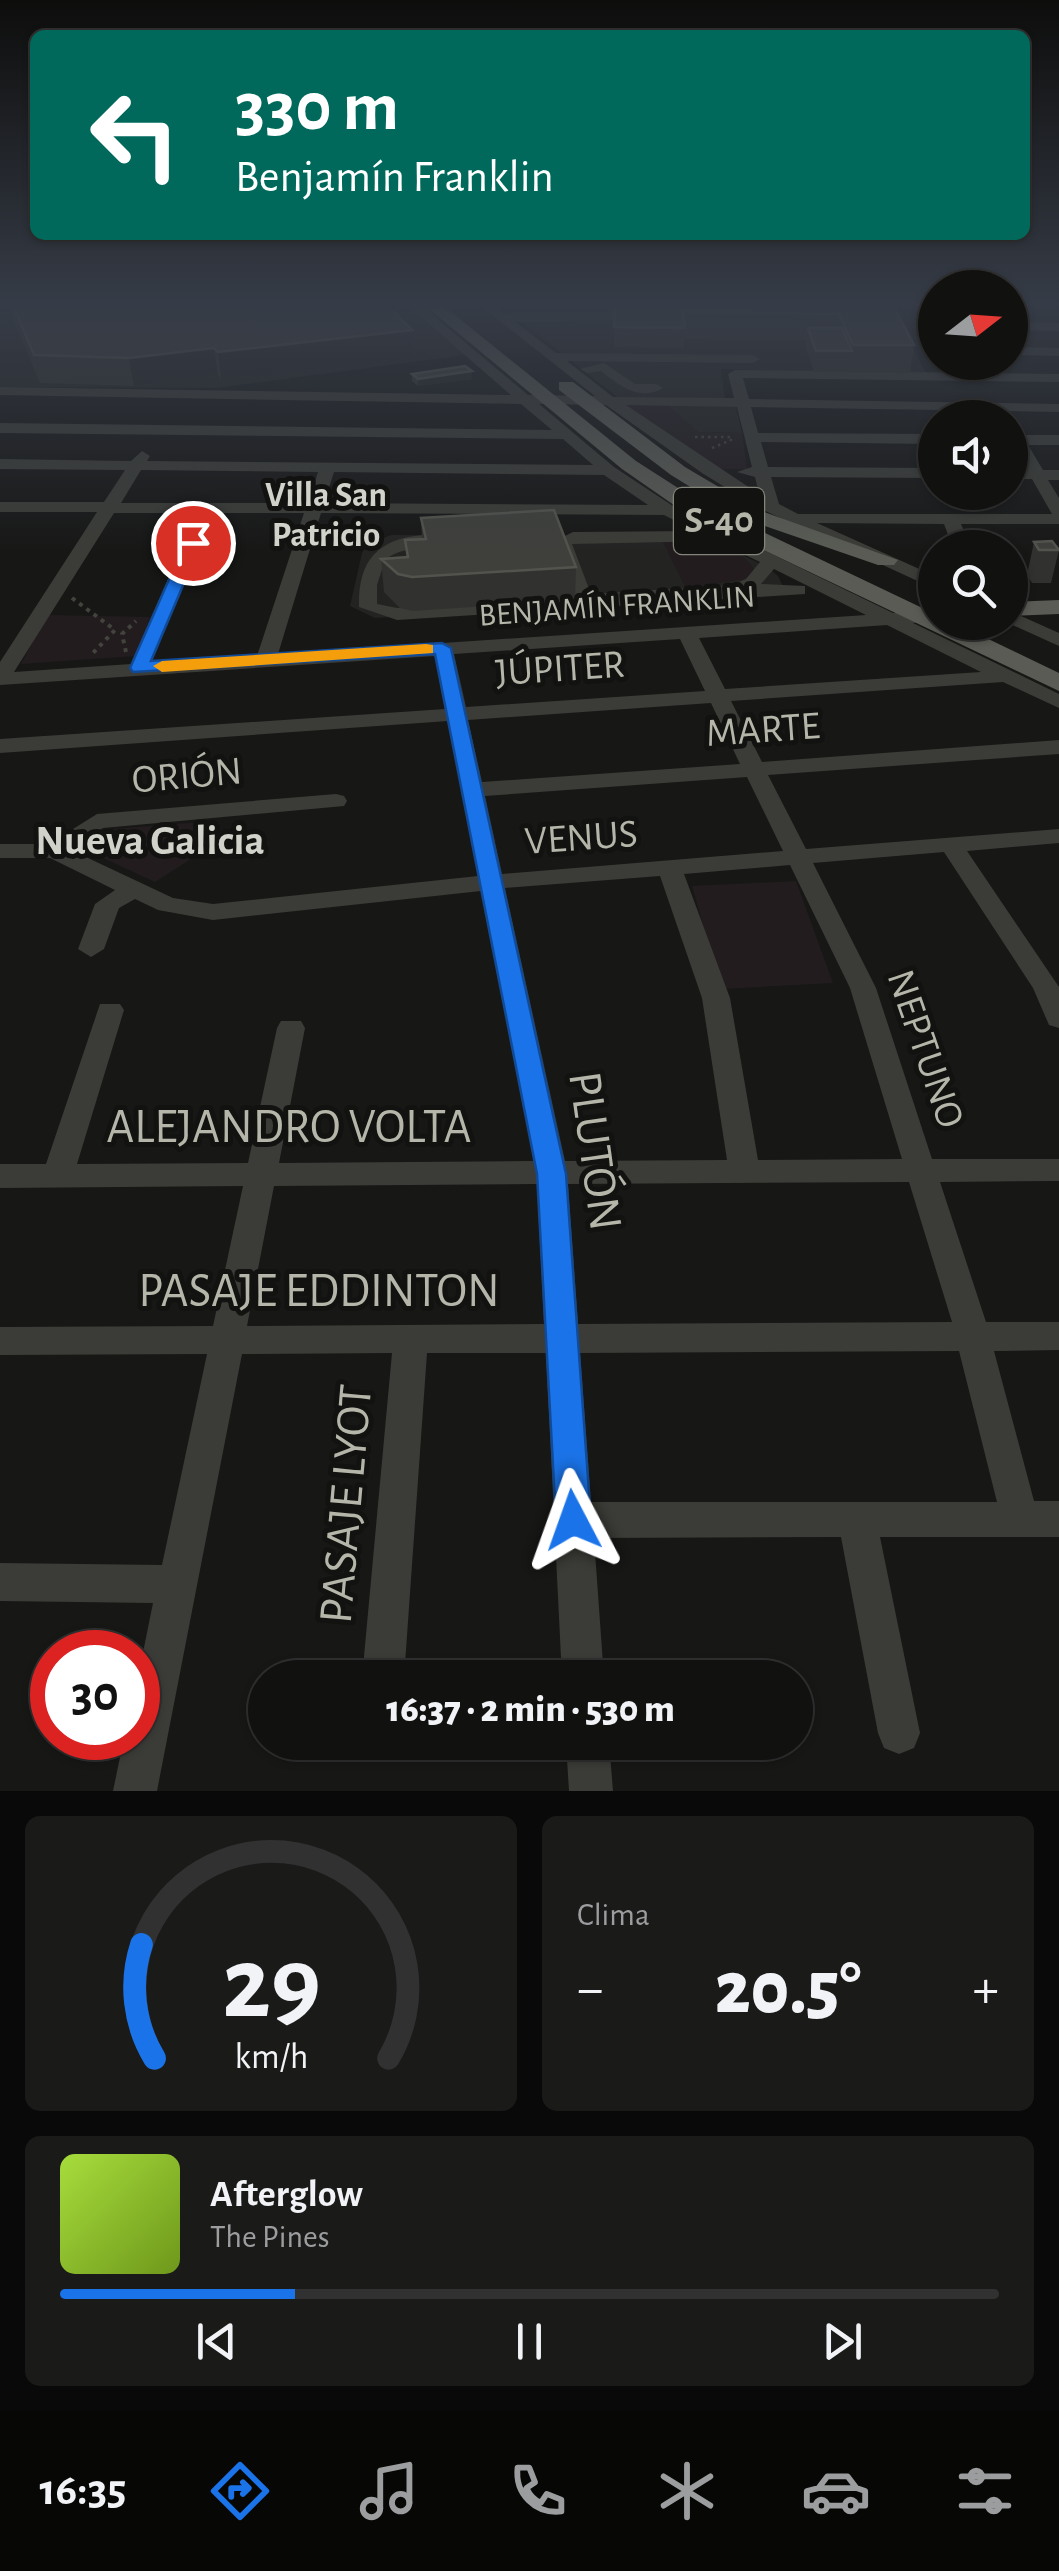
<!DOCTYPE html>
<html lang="es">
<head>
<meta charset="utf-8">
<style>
  :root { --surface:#111110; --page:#1a1a19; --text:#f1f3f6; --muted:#9c9d9f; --line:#303130; --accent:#1a73e8 }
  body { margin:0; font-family:"Alegreya Sans",sans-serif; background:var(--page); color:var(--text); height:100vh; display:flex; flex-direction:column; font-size:38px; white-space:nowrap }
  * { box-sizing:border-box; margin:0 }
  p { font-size:32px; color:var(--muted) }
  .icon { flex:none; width:55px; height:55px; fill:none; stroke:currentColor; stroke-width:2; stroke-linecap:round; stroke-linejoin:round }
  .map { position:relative; height:1791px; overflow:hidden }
  .details { display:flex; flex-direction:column; gap:25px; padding:25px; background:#090909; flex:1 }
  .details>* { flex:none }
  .guide { position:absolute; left:30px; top:30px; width:1000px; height:210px; border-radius:15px; box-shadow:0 2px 8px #0004,0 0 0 2px var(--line); background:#00695c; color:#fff; overflow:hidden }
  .needle { width:65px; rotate:73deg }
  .tools { position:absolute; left:918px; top:270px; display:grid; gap:20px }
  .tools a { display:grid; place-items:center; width:110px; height:110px; border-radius:50%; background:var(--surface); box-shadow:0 2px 8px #0004,0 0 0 2px var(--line); font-size:50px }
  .speed { position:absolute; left:30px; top:1630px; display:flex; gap:20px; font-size:50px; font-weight:700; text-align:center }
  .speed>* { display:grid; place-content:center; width:130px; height:130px; border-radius:50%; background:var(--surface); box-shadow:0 2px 8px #0004,0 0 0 2px var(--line); line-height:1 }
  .speed .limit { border:15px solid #d22; background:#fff; color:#111 }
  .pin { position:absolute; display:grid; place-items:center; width:85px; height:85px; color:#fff; margin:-42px; border:5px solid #fff; border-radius:50%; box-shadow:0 2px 10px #0007 }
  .me { position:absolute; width:110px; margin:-55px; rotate:356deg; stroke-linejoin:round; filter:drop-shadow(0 0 8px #0008) }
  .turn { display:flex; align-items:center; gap:35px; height:210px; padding:0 40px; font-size:45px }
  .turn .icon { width:130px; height:130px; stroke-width:2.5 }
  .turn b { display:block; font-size:70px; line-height:85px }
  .big { font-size:75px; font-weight:800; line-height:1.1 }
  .details .card { flex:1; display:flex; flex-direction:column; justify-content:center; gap:15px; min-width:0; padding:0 35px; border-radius:15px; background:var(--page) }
  .details .dial { align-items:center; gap:0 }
  .dial svg { height:260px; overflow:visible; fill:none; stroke:var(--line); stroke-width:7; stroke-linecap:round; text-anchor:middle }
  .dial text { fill:var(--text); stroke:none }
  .song { display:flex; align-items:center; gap:30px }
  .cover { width:120px; height:120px; border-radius:15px; background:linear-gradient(135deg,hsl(80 70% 55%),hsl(80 70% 35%)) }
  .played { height:10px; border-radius:5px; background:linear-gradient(90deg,var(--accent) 25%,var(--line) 25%) }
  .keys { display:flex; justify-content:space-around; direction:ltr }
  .heat { display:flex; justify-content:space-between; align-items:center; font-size:55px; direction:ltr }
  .details .tiles { flex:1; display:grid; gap:25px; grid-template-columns:1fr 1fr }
  .card:last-child { grid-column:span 2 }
  .trip { position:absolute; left:248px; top:1660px; width:565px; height:100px; border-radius:50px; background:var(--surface); box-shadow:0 2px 8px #0004,0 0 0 2px var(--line); font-weight:800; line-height:100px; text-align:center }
  .tabs { display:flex; height:160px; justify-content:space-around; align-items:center; background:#070706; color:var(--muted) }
  .tabs .icon { width:70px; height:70px }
  .tabs .current { color:var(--accent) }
  .tabs b { font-size:45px; color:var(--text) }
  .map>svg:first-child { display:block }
  .built { fill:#232422 }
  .green { fill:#221c1f }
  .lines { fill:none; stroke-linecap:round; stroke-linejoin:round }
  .path-far1 { stroke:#42433d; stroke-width:2.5; stroke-dasharray:2.5 4; stroke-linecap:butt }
  .path { stroke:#42433d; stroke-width:4; stroke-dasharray:4 5; stroke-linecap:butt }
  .minor { fill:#3b3c37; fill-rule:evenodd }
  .major { fill:#595b54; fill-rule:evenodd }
  .wall { fill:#31322f }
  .shaded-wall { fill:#212120 }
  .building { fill:#3f403c; stroke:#52534d; stroke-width:2.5 }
  .route { fill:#1a73e8; stroke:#114b97; stroke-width:2.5 }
  .slow { fill:#f59e0b }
  .labels { text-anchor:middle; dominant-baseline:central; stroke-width:10; stroke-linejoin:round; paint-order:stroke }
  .far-street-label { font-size:32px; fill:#b5b6a9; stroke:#121211 }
  .far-neighbourhood-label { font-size:35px; font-weight:bold; fill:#d1d2ca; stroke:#121211 }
  .shield { fill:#121211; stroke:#84857b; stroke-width:2.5 }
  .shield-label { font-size:38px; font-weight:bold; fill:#b5b6a9 }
  .street-label { font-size:40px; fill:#b5b6a9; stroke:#121211 }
  .neighbourhood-label { font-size:42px; font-weight:bold; fill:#d1d2ca; stroke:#121211 }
  .near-street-label { font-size:48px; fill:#b5b6a9; stroke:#121211 }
</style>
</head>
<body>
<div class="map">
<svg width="1059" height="1791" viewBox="0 0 1059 1791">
  <rect width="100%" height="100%" fill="#171716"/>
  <g class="built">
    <polygon points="0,303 405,303 467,355 215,388 0,387"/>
    <polygon points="498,303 737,303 893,312 927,374 721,369 725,399 617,397"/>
    <polygon points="667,405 736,407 742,433 698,432"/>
    <polygon points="695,532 767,567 778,576 786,593 375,618 350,606 362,553 368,543 392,535 660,536"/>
  </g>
  <g class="green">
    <polygon points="618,404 667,405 698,432 742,433 747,469 710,469"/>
    <path d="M 663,542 C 693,542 736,539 755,570 L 750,579 L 685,587 Z"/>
    <polygon points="47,615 150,617 136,656 21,664"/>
    <polygon points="202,822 205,850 155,882 80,847 98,830"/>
    <polygon points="796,881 833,983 721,989 692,886"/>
  </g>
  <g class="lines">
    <g class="path-far1">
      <polyline points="695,437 734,437"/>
      <polyline points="712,448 731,440 728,438"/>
    </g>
    <g class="path">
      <polyline points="72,598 115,630 92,654"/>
      <polyline points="126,652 122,634 136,621"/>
    </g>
    <g class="minor">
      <path d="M 405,303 L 418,303 L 528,395 L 595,396 L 477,303 L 490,303 L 505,314 L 647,311 L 653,315 L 647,319 L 515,322 L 556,353 L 753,355 L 760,359 L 753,363 L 567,361 L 613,397 L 734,398 L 728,374 L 735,370 L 1059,374 L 1059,382 L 743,378 L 749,399 L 1059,404 L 1059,412 L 751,407 L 758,433 L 935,434 L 935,444 L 761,442 L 768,467 L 935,468 L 935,478 L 771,477 L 779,504 L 798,514 L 1052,514 L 1032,479 L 1010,479 L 1010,469 L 1027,470 L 1010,445 L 1010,422 L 1022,435 L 1059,435 L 1059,445 L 1028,445 L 1043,470 L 1059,470 L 1059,480 L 1048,480 L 1059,498 L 1059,524 L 961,524 L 971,548 L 953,548 L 944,524 L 817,523 L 935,576 L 935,589 L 759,508 L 702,473 L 606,405 L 539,404 L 614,467 L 673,506 L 893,613 L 928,613 L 928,621 L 913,623 L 1059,694 L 1059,708 L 1003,682 L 731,701 L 762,762 L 1059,740 L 1059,754 L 768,775 L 806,849 L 1059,829 L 1059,843 L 967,851 L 1059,987 L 1059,1028 L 1049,1025 L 1033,988 L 944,852 L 813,863 L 876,988 L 932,1159 L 1059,1159 L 1059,1181 L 940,1182 L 986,1322 L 1059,1322 L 1059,1350 L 994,1351 L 1034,1501 L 1059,1501 L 1059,1537 L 880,1537 L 920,1733 L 914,1748 L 899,1754 L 884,1748 L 878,1733 L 841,1537 L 594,1538 L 604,1678 L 562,1678 L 546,1353 L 427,1353 L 404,1678 L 362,1678 L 392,1353 L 242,1354 L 157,1791 L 113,1791 L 124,1738 L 138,1738 L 138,1677 L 153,1603 L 0,1601 L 0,1563 L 162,1565 L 207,1354 L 0,1355 L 0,1327 L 213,1326 L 243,1186 L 0,1188 L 0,1164 L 46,1164 L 100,1004 L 120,1004 L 124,1010 L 77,1164 L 248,1163 L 277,1028 L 281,1021 L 301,1021 L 305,1028 L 279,1163 L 534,1161 L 481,891 L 213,920 L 158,910 L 135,899 L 119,908 L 104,949 L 91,957 L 78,949 L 95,904 L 115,890 L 50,858 L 0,858 L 0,844 L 49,844 L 97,814 L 336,794 L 344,796 L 347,801 L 344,806 L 103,828 L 71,850 L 173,898 L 213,904 L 478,876 L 448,721 L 0,753 L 0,739 L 445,709 L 435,656 L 0,685 L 0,662 L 97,512 L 0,512 L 0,502 L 104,502 L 125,470 L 0,469 L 0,459 L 131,461 L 142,451 L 150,456 L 147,461 L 593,465 L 563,439 L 0,433 L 0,423 L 552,430 L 521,404 L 0,395 L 0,387 L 511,395 ZM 626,405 L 737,407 L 752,467 L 737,472 L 755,477 L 759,494 ZM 141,470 L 318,472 L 308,503 L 121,503 ZM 334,472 L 604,475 L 648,505 L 324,503 ZM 114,513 L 197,513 L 131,664 L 14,672 ZM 214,513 L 304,513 L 257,656 L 151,663 ZM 321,513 L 664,515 L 696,531 L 573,532 L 553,542 L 573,595 L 397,608 L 377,604 L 377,585 L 385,560 C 408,541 439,554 461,539 C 450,531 436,534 423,535 C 376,539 358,562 359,607 L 397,620 L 805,594 L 805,586 L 761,584 L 774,569 L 866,615 L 278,654 ZM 716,541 L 760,562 L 746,579 L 732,585 L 591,594 L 572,544 ZM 887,625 L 981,672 L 725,689 L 699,638 ZM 680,639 L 705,691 L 466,707 L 454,654 ZM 711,703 L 740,764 L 482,782 L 468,720 ZM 747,777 L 783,851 L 502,874 L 485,796 ZM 790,865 L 850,988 L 902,1159 L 758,1160 L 730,998 L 684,874 ZM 660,876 L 702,998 L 727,1160 L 565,1161 L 505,888 ZM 909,1182 L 952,1322 L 578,1324 L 568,1184 ZM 537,1184 L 544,1324 L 247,1326 L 274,1186 ZM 959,1351 L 997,1502 L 591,1502 L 580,1353 Z"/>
      <polygon points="1010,322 1059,323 1059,331 1010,330"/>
      <polygon points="1010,347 1059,348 1059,356 1010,355"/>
      <path d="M 604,363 L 635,384 L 656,384 L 663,388 C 640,402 620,386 601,371 L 587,373 L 580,369 Z"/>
      <polygon points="1010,611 1059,633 1059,646 1006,622 1010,622"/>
      <polygon points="566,1742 609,1742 613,1791 569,1791"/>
    </g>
    <g class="major">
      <polygon points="422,303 440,303 636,461 700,502 935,614 935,622 953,622 1059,673 1059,691 684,512 622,469"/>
      <polygon points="559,382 573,382 685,467 756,509 898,560 894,565 878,565 739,517 671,475 559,390"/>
      <polygon points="1059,600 1059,614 1010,616 1010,602"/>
    </g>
  </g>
  <g class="wall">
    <polygon points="10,303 384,303 413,357 221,380 218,375 134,386 40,383 13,319"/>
    <polygon points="615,303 892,303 914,345 910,373 814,372 806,348 806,340 684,339 684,348 614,347"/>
    <polygon points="412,374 472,379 418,386 412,381"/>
    <polygon points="421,518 576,567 575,600 413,611 400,608 384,592 381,559 406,557 405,540 422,539"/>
    <polygon points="1034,542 1059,550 1051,583 1032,583 1027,575"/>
  </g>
  <g class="shaded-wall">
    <polygon points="412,330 413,357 221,380 218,352"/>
    <polygon points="214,348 218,375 134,386 129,358"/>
    <polygon points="472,371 472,379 418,386 418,379"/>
  </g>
  <g class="building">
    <polygon points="12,303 384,303 412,330 218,352 214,348 129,358 34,355"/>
    <polygon points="615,303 682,303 685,328 614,327"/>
    <polygon points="684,303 892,303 914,345 853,345 839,314 686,312"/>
    <polygon points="808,328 842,328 852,351 816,351"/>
    <polygon points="465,366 472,371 418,379 412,374"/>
    <polygon points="554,510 576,567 412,577 398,574 381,559 408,557 405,540 426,539 421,518"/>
    <polygon points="1052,541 1059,550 1039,550 1034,542"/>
  </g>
  <linearGradient id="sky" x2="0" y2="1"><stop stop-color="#0d0d0c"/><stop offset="0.55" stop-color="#363c47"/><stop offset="1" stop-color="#363c47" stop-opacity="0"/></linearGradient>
  <rect width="1059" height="553" fill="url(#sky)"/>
  <polygon class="route" points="193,538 201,543 151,661 442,643 451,648 566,1174 591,1520 586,1532 573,1536 561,1532 556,1520 537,1174 435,654 133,672 130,668 185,543"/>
  <polygon class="slow" points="426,644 433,645 433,653 162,672 153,666 162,661"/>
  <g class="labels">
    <g class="far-street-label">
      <text transform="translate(617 606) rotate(-4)">BENJAMÍN FRANKLIN</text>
    </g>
    <g class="far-neighbourhood-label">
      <text x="326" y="495">Villa San<tspan x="326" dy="40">Patricio</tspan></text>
    </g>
    <rect class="shield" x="674" y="488" width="90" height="66" rx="8"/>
    <g class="shield-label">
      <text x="719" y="521">S-40</text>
    </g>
    <g class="street-label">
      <text transform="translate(560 669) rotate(-4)">JÚPITER</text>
      <text transform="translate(763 730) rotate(-4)">MARTE</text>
      <text transform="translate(187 776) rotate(-5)">ORIÓN</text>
      <text transform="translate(581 838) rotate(-4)">VENUS</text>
      <text transform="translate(925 1049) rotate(71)">NEPTUNO</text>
    </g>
    <g class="neighbourhood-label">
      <text x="150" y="841">Nueva Galicia</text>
    </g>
    <g class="near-street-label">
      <text x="289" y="1128">ALEJANDRO VOLTA</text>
      <text transform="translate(594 1151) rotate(82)">PLUTÓN</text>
      <text x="319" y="1292">PASAJE EDDINTON</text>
      <text transform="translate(347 1504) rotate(-85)">PASAJE LYOT</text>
    </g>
  </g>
</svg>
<div class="tools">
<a><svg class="needle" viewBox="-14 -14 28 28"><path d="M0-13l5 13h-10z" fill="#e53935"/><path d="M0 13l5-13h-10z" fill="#9c9d9f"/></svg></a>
<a><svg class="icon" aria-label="sound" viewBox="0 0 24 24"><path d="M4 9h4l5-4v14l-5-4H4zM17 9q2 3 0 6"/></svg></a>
<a><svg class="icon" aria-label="search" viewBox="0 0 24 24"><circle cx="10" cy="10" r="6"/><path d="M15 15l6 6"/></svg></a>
</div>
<div class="speed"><div class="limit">30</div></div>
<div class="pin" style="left:193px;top:543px;background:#d93025"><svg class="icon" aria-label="arrive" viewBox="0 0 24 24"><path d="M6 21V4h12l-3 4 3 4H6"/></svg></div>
<svg class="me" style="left:573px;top:1520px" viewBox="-20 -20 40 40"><path d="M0-17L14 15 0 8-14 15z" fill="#1a73e8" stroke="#fff" stroke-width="4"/></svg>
<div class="trip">16:37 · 2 min · 530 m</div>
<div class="guide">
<div class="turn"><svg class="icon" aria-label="left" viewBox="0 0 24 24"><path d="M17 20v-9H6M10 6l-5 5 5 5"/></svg><div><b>330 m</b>Benjamín Franklin</div></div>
</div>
</div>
<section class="details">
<div class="tiles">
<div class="card dial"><svg viewBox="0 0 100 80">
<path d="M14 69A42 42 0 1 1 86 69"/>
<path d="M14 69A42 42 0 0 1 10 34" stroke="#1a73e8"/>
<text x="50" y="56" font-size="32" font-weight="700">29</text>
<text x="50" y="72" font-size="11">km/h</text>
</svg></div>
<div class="card"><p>Clima</p>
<div class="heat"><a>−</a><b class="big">20.5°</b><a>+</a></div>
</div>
<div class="card">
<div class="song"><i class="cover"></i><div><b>Afterglow</b><p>The Pines</p></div></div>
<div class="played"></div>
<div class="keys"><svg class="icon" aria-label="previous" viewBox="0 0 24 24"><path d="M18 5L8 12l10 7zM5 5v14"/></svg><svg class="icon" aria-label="pause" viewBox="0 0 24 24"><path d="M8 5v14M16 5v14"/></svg><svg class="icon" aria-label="next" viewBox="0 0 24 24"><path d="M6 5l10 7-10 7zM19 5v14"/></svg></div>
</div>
</div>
</section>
<nav class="tabs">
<b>16:35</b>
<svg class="icon current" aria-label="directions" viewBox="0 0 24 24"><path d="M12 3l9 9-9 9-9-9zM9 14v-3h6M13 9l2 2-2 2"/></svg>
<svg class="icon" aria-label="music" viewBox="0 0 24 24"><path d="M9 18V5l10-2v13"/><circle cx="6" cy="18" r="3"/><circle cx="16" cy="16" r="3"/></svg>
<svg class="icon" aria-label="phone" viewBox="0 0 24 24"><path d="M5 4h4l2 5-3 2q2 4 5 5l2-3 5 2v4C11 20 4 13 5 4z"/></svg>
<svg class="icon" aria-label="climate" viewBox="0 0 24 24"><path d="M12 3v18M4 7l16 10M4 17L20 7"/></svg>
<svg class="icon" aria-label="car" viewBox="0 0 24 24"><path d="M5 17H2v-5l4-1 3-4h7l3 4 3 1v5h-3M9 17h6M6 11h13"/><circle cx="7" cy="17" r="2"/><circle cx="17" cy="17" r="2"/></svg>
<svg class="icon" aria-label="filters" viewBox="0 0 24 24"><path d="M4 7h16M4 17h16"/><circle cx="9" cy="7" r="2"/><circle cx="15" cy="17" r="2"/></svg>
</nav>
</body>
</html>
